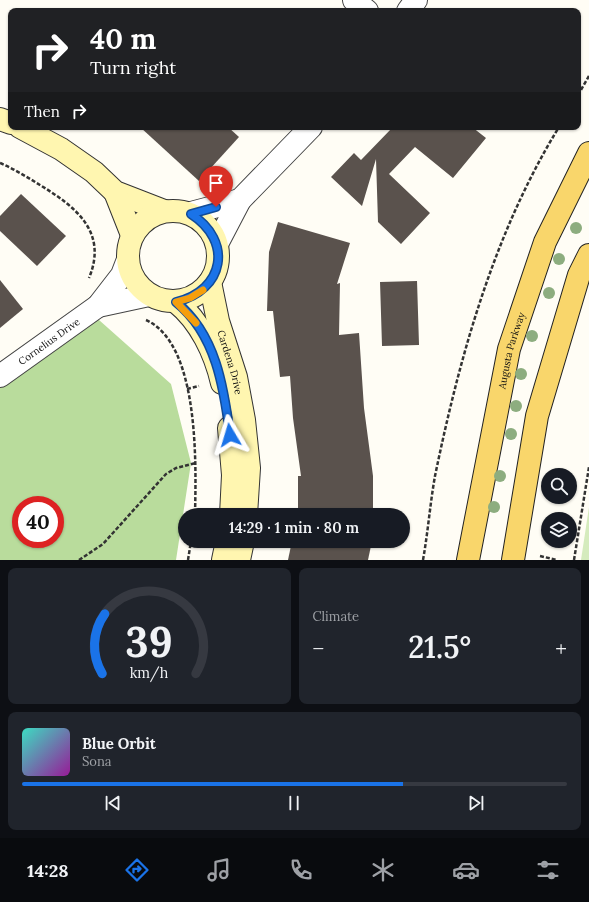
<!DOCTYPE html>
<html lang="en">
<head>
<meta charset="utf-8">
<style>
  :root { --surface:#171b24; --page:#20242c; --text:#f1f3f6; --muted:#9ea1a6; --line:#363941; --accent:#1a73e8 }
  body { margin:0; font-family:Lora,serif; background:var(--page); color:var(--text); height:100vh; display:flex; flex-direction:column; font-size:15px; white-space:nowrap }
  * { box-sizing:border-box; margin:0 }
  p { font-size:13px; color:var(--muted) }
  .icon { flex:none; width:22px; height:22px; fill:none; stroke:currentColor; stroke-width:2; stroke-linecap:round; stroke-linejoin:round }
  .map { position:relative; height:560px; overflow:hidden }
  .details { display:flex; flex-direction:column; gap:8px; padding:8px; background:#0d0f14; flex:1 }
  .details>* { flex:none }
  .guide { position:absolute; left:8px; top:8px; width:573px; height:122px; border-radius:8px; box-shadow:0 1px 3px #0004; background:#202124; color:#fff; overflow:hidden }
  .buttons { position:absolute; left:541px; top:468px; display:grid; gap:8px }
  .buttons a { display:grid; place-items:center; width:36px; height:36px; border-radius:50%; background:var(--surface); box-shadow:0 1px 3px #0004; font-size:20px }
  .speed { position:absolute; left:12px; top:496px; display:flex; gap:8px; font-size:20px; font-weight:700; text-align:center }
  .speed>* { display:grid; place-content:center; width:52px; height:52px; border-radius:50%; background:var(--surface); box-shadow:0 1px 3px #0004; line-height:1 }
  .speed .limit { border:6px solid #d22; background:#fff; color:#111 }
  .pin { position:absolute; display:grid; place-items:center; width:34px; height:34px; color:#fff; margin:-41px -17px; border-radius:50% 50% 50% 0; rotate:-45deg; box-shadow:0 0 4px #0007 }
  .pin .icon { rotate:45deg }
  .me { position:absolute; width:44px; margin:-22px; rotate:353deg; stroke-linejoin:round; filter:drop-shadow(0 0 3px #0008) }
  .turn { display:flex; align-items:center; gap:14px; height:84px; padding:0 16px; font-size:18px }
  .turn .icon { width:52px; height:52px; stroke-width:2.5 }
  .turn b { display:block; font-size:28px; line-height:34px }
  .then { display:flex; align-items:center; height:38px; padding:0 16px; background:#0003; gap:8px; font-size:15px }
  .big { font-size:30px; font-weight:600; line-height:1.1 }
  .details .card { flex:1; display:flex; flex-direction:column; justify-content:center; gap:6px; min-width:0; padding:0 14px; border-radius:8px; background:var(--page) }
  .details .dial { align-items:center; gap:0 }
  .dial svg { height:104px; overflow:visible; fill:none; stroke:var(--line); stroke-width:7; stroke-linecap:round; text-anchor:middle }
  .dial text { fill:var(--text); stroke:none }
  .song { display:flex; align-items:center; gap:12px }
  .cover { width:48px; height:48px; border-radius:6px; background:linear-gradient(135deg,hsl(170 70% 55%),hsl(300 70% 35%)) }
  .played { height:4px; border-radius:2px; background:linear-gradient(90deg,var(--accent) 70%,var(--line) 70%) }
  .keys { display:flex; justify-content:space-around; direction:ltr }
  .heat { display:flex; justify-content:space-between; align-items:center; font-size:22px; direction:ltr }
  .details .tiles { flex:1; display:grid; gap:8px; grid-template-columns:1fr 1fr }
  .card:last-child { grid-column:span 2 }
  .trip { position:absolute; left:178px; top:508px; width:232px; height:40px; border-radius:20px; background:var(--surface); box-shadow:0 1px 3px #0004; font-weight:600; line-height:40px; text-align:center }
  .tabs { display:flex; height:64px; justify-content:space-around; align-items:center; background:#090b0e; color:var(--muted) }
  .tabs .icon { width:28px; height:28px }
  .tabs .active { color:var(--accent) }
  .tabs b { font-size:18px; color:var(--text) }
  .map>svg:first-child { display:block }
  .green { fill:#d5ebbd }
  .forest { fill:#b9dc9c; fill-rule:evenodd }
  .building { fill:#5a524d }
  .lines { fill:none; stroke-linecap:round; stroke-linejoin:round }
  .street-casing { stroke:#444; stroke-width:24 }
  .secondary-casing { stroke:#333; stroke-width:24 }
  .primary-casing { stroke:#222; stroke-width:24 }
  .path { stroke:#333; stroke-width:2.5; stroke-dasharray:4 2; stroke-linecap:butt }
  .street { stroke:#fff; stroke-width:22 }
  .secondary { stroke:#fff6b0; stroke-width:22 }
  .primary { stroke:#f9d66b; stroke-width:22 }
  .tree { fill:#8dad7f }
  .route-casing { stroke:#114b97; stroke-width:10 }
  .route { stroke:#1a73e8; stroke-width:7 }
  .slow { stroke:#f59e0b; stroke-width:7 }
  .labels { text-anchor:middle; dominant-baseline:central; stroke-width:4; stroke-linejoin:round; paint-order:stroke }
  .street-label { font-size:10px; fill:#111; stroke:#fff }
</style>
</head>
<body>
<div class="map">
<svg width="589" height="560" viewBox="0 0 589 560">
  <rect width="100%" height="100%" fill="#fffdf5"/>
  <polygon class="green" points="589,507 589,560 581,560"/>
  <path class="forest" d="M 90,312 L 171,384 L 191,463 L 176,560 L 0,560 L 0,376 ZM 21,505 L 55,505 L 55,539 L 21,539 Z"/>
  <g class="building">
    <polygon points="140,127 228,127 239,137 199,181"/>
    <polygon points="390,127 472,127 486,138 453,178 415,147 389,174 430,213 401,244 378,222 376,159 362,206 331,177 354,153 361,160 392,128"/>
    <polygon points="21,194 66,236 37,266 0,231 0,216"/>
    <polygon points="278,222 350,243 337,284 340,283 339,335 359,333 364,408 373,476 373,515 298,515 298,476 301,476 293,418 290,376 280,377 273,311 267,311 269,252"/>
    <polygon points="0,280 23,309 0,328"/>
    <polygon points="417,281 419,345 382,346 380,282"/>
    <polygon points="292,541 372,541 368,560 288,560"/>
  </g>
  <g class="lines">
    <defs>
      <g id="street">
        <polyline points="354,0 367,11"/>
        <polyline points="408,11 416,0"/>
        <polyline points="191,213 240,200"/>
        <polyline points="217,244 240,200 311,127"/>
        <polyline points="98,306 149,295"/>
        <path id="s1" d="M 0,376 L 98,306 L 122,275 L 127,262"/>
      </g>
      <g id="secondary">
        <polyline points="0,119 11,123"/>
        <polyline points="20,127 61,149 94,172 115,192 164,211"/>
        <polyline points="115,192 132,235"/>
        <circle cx="173" cy="256" r="45"/>
        <path id="s2" d="M 210,282 L 218,321 L 236,377 L 244,420 L 249,468 L 246,515"/>
        <path d="M 176,302 C 200,321 215,353 222,383"/>
        <polyline points="229,428 233,475 231,515"/>
        <polyline points="223,560 227,541"/>
        <polyline points="239,560 243,541"/>
      </g>
      <g id="primary">
        <path id="s3" d="M 468,560 L 509,349 L 545,242 L 589,153"/>
        <polyline points="513,560 537,416 579,275 589,255"/>
      </g>
    </defs>
    <use href="#street" class="street-casing"/>
    <use href="#secondary" class="secondary-casing"/>
    <use href="#primary" class="primary-casing"/>
    <g class="path">
      <polyline points="578,95 589,76"/>
      <path d="M 0,163 C 14,169 27,177 40,185 C 76,207 108,232 89,278"/>
      <path d="M 146,320 C 200,344 196,466 195,515"/>
      <polyline points="187,389 199,386"/>
      <polyline points="540,556 557,560"/>
      <polyline points="79,560 103,544 166,474 176,468 196,463"/>
      <polyline points="188,560 191,541"/>
      <path d="M 423,560 C 428,532 430,504 435,476 C 460,355 494,233 559,127"/>
      <polyline points="574,560 589,467"/>
    </g>
    <use href="#street" class="street"/>
    <use href="#secondary" class="secondary"/>
    <use href="#primary" class="primary"/>
  </g>
  <g class="tree">
    <circle cx="576" cy="228" r="6"/>
    <circle cx="559" cy="259" r="6"/>
    <circle cx="549" cy="293" r="6"/>
    <circle cx="532" cy="336" r="6"/>
    <circle cx="521" cy="374" r="6"/>
    <circle cx="516" cy="406" r="6"/>
    <circle cx="511" cy="434" r="6"/>
    <circle cx="500" cy="476" r="6"/>
    <circle cx="494" cy="507" r="6"/>
  </g>
  <g class="lines">
    <defs>
      <path id="route" d="M 216,207 L 191,214 C 233,241 225,290 176,302 C 216,334 224,388 230,435"/>
    </defs>
    <use href="#route" class="route-casing"/>
    <use href="#route" class="route"/>
    <polyline class="slow" points="196,323 176,302 190,298 203,290"/>
  </g>
  <g class="labels">
    <g class="street-label">
      <text stroke="none"><textPath href="#s1" startOffset="60">Cornelius Drive</textPath></text>
      <text stroke="none"><textPath href="#s3" startOffset="214">Augusta Parkway</textPath></text>
      <text stroke="none"><textPath href="#s2" startOffset="83">Cardena Drive</textPath></text>
    </g>
  </g>
</svg>
<div class="buttons">
<a><svg class="icon" aria-label="search" viewBox="0 0 24 24"><circle cx="10" cy="10" r="6"/><path d="M15 15l6 6"/></svg></a>
<a><svg class="icon" aria-label="layers" viewBox="0 0 24 24"><path d="M12 4l9 5-9 5-9-5zM3 14l9 5 9-5"/></svg></a>
</div>
<div class="speed"><div class="limit">40</div></div>
<div class="pin" style="left:216px;top:207px;background:#d93025"><svg class="icon" aria-label="arrive" viewBox="0 0 24 24"><path d="M6 21V4h12l-3 4 3 4H6"/></svg></div>
<svg class="me" style="left:230px;top:435px" viewBox="-20 -20 40 40"><path d="M0-17L14 15 0 8-14 15z" fill="#1a73e8" stroke="#fff" stroke-width="4"/></svg>
<div class="trip">14:29 · 1 min · 80 m</div>
<div class="guide">
<div class="turn"><svg class="icon" aria-label="right" viewBox="0 0 24 24"><path d="M7 20v-9h11M14 6l5 5-5 5"/></svg><div><b>40 m</b>Turn right</div></div>
<div class="then">Then<svg class="icon" aria-label="right" viewBox="0 0 24 24"><path d="M7 20v-9h11M14 6l5 5-5 5"/></svg></div>
</div>
</div>
<section class="details">
<div class="tiles">
<div class="card dial"><svg viewBox="0 0 100 80">
<path d="M14 69A42 42 0 1 1 86 69"/>
<path d="M14 69A42 42 0 0 1 16 23" stroke="#1a73e8"/>
<text x="50" y="56" font-size="32" font-weight="700">39</text>
<text x="50" y="72" font-size="11">km/h</text>
</svg></div>
<div class="card"><p>Climate</p>
<div class="heat"><a>−</a><b class="big">21.5°</b><a>+</a></div>
</div>
<div class="card">
<div class="song"><i class="cover"></i><div><b>Blue Orbit</b><p>Sona</p></div></div>
<div class="played"></div>
<div class="keys"><svg class="icon" aria-label="previous" viewBox="0 0 24 24"><path d="M18 5L8 12l10 7zM5 5v14"/></svg><svg class="icon" aria-label="pause" viewBox="0 0 24 24"><path d="M8 5v14M16 5v14"/></svg><svg class="icon" aria-label="next" viewBox="0 0 24 24"><path d="M6 5l10 7-10 7zM19 5v14"/></svg></div>
</div>
</div>
</section>
<nav class="tabs">
<b>14:28</b>
<svg class="icon active" aria-label="directions" viewBox="0 0 24 24"><path d="M12 3l9 9-9 9-9-9zM9 14v-3h6M13 9l2 2-2 2"/></svg>
<svg class="icon" aria-label="music" viewBox="0 0 24 24"><path d="M9 18V5l10-2v13"/><circle cx="6" cy="18" r="3"/><circle cx="16" cy="16" r="3"/></svg>
<svg class="icon" aria-label="phone" viewBox="0 0 24 24"><path d="M5 4h4l2 5-3 2q2 4 5 5l2-3 5 2v4C11 20 4 13 5 4z"/></svg>
<svg class="icon" aria-label="climate" viewBox="0 0 24 24"><path d="M12 3v18M4 7l16 10M4 17L20 7"/></svg>
<svg class="icon" aria-label="car" viewBox="0 0 24 24"><path d="M5 17H2v-5l4-1 3-4h7l3 4 3 1v5h-3M9 17h6M6 11h13"/><circle cx="7" cy="17" r="2"/><circle cx="17" cy="17" r="2"/></svg>
<svg class="icon" aria-label="filters" viewBox="0 0 24 24"><path d="M4 7h16M4 17h16"/><circle cx="9" cy="7" r="2"/><circle cx="15" cy="17" r="2"/></svg>
</nav>
</body>
</html>
